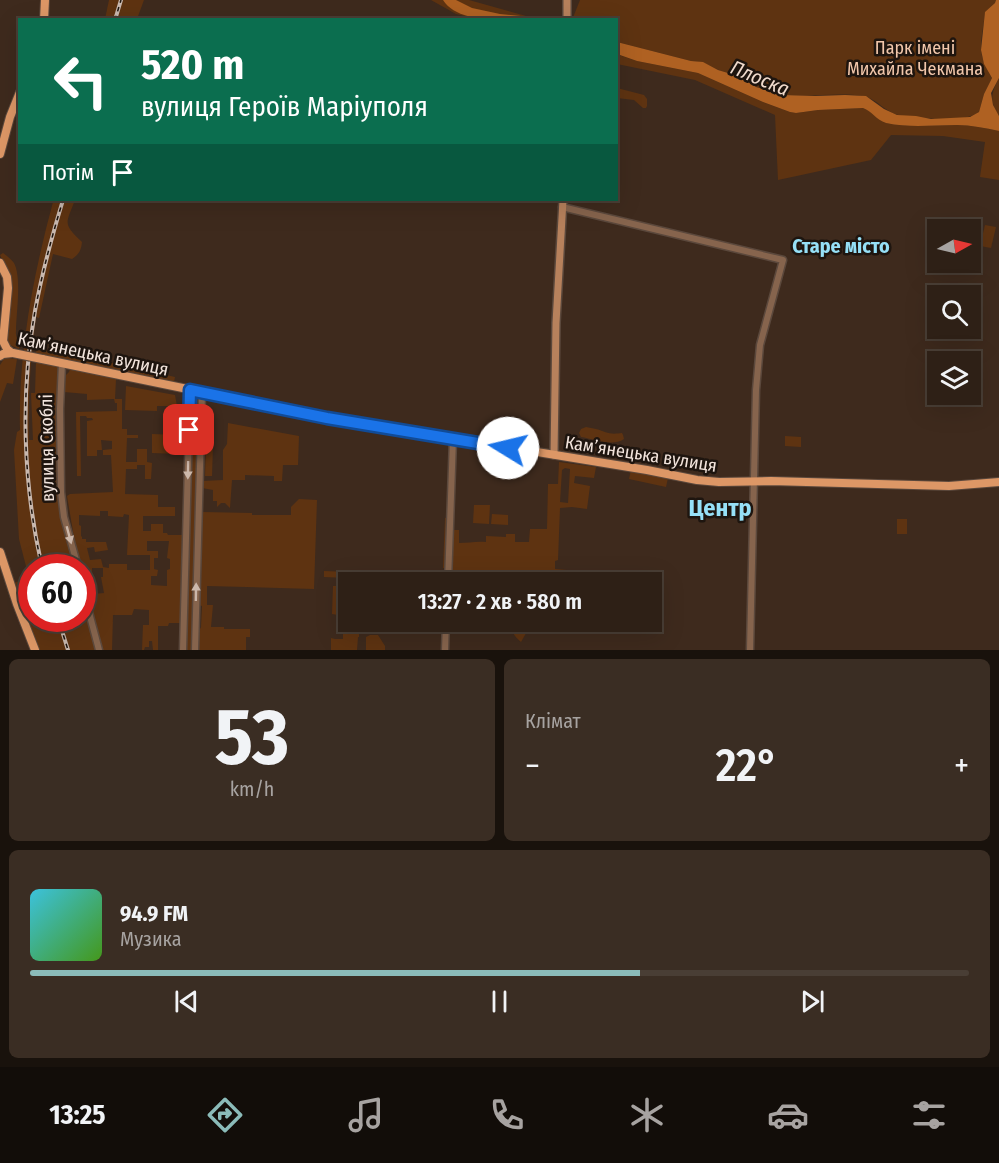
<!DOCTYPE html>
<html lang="uk">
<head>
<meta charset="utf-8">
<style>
  :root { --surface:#2e2016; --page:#3a2d23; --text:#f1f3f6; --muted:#a7a3a1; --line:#493e35; --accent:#8bbbb9 }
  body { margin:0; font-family:"Fira Sans Condensed",sans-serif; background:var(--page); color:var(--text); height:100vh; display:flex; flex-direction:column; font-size:22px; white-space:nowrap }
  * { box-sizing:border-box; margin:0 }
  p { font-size:20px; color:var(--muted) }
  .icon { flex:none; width:33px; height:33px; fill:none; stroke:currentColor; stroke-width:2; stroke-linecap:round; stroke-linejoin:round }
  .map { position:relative; height:650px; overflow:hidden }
  .panel { display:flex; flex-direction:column; gap:9px; padding:9px; background:#19120c; flex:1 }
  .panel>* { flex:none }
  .hud { position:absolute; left:18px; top:18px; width:600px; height:183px; border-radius:0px; box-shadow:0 6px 24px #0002,0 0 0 2px var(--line); background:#0b6e4f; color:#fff; overflow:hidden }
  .needle { width:39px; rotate:82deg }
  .fabs { position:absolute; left:927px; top:219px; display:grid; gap:12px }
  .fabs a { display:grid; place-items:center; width:54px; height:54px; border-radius:0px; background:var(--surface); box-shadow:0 6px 24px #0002,0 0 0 2px var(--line); font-size:30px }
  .speed { position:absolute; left:18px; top:554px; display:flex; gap:12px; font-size:30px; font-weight:700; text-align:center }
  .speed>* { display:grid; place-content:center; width:78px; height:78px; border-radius:50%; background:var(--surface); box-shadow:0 6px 24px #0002,0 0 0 2px var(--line); line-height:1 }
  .speed .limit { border:9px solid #d22; background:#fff; color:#111 }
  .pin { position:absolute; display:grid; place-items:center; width:51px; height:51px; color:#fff; margin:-26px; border-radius:12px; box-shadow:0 3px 9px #0006 }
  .me { position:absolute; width:66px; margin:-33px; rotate:279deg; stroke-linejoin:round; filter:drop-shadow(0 0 4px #0008) }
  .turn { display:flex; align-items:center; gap:21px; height:126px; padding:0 24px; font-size:27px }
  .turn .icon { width:78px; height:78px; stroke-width:2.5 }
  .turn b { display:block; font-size:42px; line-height:51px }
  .then { display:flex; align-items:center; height:57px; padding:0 24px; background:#0003; gap:12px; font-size:22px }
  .big { font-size:45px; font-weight:600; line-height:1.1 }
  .panel .tile { flex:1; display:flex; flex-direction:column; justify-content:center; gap:9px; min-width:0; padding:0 21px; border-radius:9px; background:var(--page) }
  .panel .dial { align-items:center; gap:0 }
  .dial b { font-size:78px; line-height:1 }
  .song { display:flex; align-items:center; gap:18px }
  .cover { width:72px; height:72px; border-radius:9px; background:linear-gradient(135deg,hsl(190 70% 55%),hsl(100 70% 35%)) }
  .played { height:6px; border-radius:3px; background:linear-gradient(90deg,var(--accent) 65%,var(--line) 65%) }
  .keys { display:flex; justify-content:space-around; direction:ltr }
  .heat { display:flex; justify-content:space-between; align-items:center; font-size:33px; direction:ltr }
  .panel .tiles { flex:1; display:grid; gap:9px; grid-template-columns:1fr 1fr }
  .tile:last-child { grid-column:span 2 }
  .trip { position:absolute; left:338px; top:572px; width:324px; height:60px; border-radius:0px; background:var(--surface); box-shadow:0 6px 24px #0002,0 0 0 2px var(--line); font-weight:600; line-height:60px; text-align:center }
  .tab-bar { display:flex; height:96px; justify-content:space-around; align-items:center; background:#120d09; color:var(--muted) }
  .tab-bar .icon { width:42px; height:42px }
  .tab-bar .on { color:var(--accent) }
  .tab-bar b { font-size:27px; color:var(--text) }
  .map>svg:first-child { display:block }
  .green { fill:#5e3311; fill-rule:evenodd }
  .water { fill:#af6122 }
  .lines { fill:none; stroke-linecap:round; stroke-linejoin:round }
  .tertiary-casing { stroke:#5b483c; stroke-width:9 }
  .secondary-casing { stroke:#5b483c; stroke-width:10 }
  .primary-casing { stroke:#5b483c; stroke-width:10 }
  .tertiary { stroke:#86644d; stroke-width:6 }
  .secondary { stroke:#b7815c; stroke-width:7 }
  .primary { stroke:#dd9766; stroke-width:8 }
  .rail-casing { stroke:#c8b8af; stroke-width:4 }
  .rail { stroke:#1e150f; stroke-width:1.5; stroke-dasharray:4.5; stroke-linecap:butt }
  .primary-bridge-casing { stroke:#5b483c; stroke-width:10; stroke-linecap:butt }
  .primary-bridge { stroke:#dd9766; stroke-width:8 }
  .oneway { fill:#ccb7aa }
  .route-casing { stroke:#114b97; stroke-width:15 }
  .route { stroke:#1a73e8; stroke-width:10 }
  .labels { text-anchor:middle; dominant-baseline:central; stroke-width:5; stroke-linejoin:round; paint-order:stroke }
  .park-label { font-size:18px; fill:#f2c7ab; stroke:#1e150f }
  .street-label { font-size:18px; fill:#f2e4dc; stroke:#1e150f }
  .water-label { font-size:20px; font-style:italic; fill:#f1dbcd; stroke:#1e150f }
  .neighbourhood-label { font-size:20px; font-weight:bold; fill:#96e0f7; stroke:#1e150f }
  .district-label { font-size:24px; font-weight:bold; fill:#96e0f7; stroke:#1e150f }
</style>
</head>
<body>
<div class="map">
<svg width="999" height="650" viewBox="0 0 999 650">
  <rect width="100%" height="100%" fill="#3e2a1d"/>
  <g class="green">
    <polygon points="109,0 144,0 137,19 105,19"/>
    <polygon points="431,0 469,0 537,19 478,19 456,14"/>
    <path d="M 580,0 L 996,0 L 995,3 L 985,13 C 984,26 979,42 982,56 C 984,64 988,71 992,78 L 984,94 L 979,112 C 964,123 934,119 916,117 C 911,116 904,117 898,115 C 885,112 876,98 863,96 C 830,91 801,101 767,91 C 756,88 749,81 739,76 C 733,74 727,73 721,71 C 709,66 706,62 691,61 L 617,42 L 616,20 L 572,20 Z"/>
    <path d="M 616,54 L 637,61 L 698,73 L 763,102 L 790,112 L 796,113 L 818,110 L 863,108 C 872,111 877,120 886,123 C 909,128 934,125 957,125 C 971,125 985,128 999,131 L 999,180 L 980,177 L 985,142 L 943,136 L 891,135 L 871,160 L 778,180 L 775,115 L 695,80 L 617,64 Z"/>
    <path d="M 999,78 L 999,116 C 989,102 991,93 999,78 Z"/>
    <polygon points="617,88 644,95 647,99 647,106 646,108 643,108 634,100 617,98"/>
    <path d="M 49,200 L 75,200 C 66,224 62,223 82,242 C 81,251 79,254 72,259 L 53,254 L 39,318 L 36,317 C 30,358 28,399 29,440 L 33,440 L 31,393 L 35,393 L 36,361 L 56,366 L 60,369 L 58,493 L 60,513 L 67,544 L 75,543 L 67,496 L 70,494 L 113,492 L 111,455 L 103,455 L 103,450 L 112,449 L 112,441 L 101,440 L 102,450 L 97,450 L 97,456 L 87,456 L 87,421 L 93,420 L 92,418 L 87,418 L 86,416 L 80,416 L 81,476 L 77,476 L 76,412 L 117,411 L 117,403 L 115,403 L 114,399 L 87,400 L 87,394 L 64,392 L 66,375 L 69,372 L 70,369 L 116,379 L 115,399 L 122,399 L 122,429 L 127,429 L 127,435 L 138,435 L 138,438 L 127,438 L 126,462 L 137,462 L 137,449 L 147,449 L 147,462 L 152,463 L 151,479 L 145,479 L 145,465 L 137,465 L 137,469 L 126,469 L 125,494 L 158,495 L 158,507 L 175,507 L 175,516 L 143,516 L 143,531 L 151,531 L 151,524 L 163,524 L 163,533 L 167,533 L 168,535 L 182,535 L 180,623 L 169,623 L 168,626 L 158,626 L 158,650 L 153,650 L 152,641 L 149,641 L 149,647 L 145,647 L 144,650 L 142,650 L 143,625 L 149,625 L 149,610 L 134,609 L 132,615 L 113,615 L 112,650 L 102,650 L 96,624 L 93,625 L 97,650 L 38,650 L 13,583 L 29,578 L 19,539 L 14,450 L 17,432 L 20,430 C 18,354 33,276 53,202 L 50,203 ZM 100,511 L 108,511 L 108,516 L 123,517 L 124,514 L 129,515 L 127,555 L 150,555 L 150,570 L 127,570 L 127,564 L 109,564 L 109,568 L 103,567 L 101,559 L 90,560 L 87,548 L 94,547 L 95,552 L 108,550 L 106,542 L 86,542 L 86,539 L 82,539 L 82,537 L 81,536 L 81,526 L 79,525 L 79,515 L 100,516 ZM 147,541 L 169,541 L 167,558 L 170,559 L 170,569 L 167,570 L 167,586 L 151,585 L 151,576 L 157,576 L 158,570 L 154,569 L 154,558 L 158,558 L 158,551 L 147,551 ZM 32,567 L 82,567 L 82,618 L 32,618 ZM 92,568 L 103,568 L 103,577 L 101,577 L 104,593 L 93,594 Z"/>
    <polygon points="985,225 996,227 991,248 980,246"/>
    <path d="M 3,253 C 7,256 11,259 14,263 C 22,278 16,314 16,331 C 15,338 20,342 19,349 L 10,345 L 7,338 L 6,268 L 0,255 Z"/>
    <polygon points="37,347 87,360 91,358 95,359 175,377 174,382 43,356 43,355 36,353"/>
    <polygon points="7,358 17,359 13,384 7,383 0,402 0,365 4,359"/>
    <polygon points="126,386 175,395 177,406 157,406 157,411 125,410"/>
    <polygon points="191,404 200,404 193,650 184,650"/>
    <polygon points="228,423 299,436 298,465 283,465 282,481 274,481 274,476 245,475 245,480 232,480 230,508 225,503 221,503 217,507 217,501 213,501 213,490 202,488 203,481 223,480 223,450 227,444"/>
    <path d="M 586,427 C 589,428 593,428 596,429 C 607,432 608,435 622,433 L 623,435 L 624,439 C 612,447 594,439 581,437 L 579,433 L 581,429 Z"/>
    <polygon points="152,434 178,435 178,454 152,453"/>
    <polygon points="785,436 801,437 801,447 785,446"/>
    <polygon points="206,445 213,445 212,476 205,476"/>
    <path d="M 559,462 L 596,467 L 594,478 L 575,476 L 574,483 L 590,486 L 587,509 L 572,507 L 560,508 L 558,560 L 555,561 L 555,569 C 571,570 587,572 603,572 L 605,582 L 555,582 L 555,574 L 547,574 L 546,582 L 452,580 L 452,569 L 443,568 L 445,518 L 454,518 L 453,530 L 459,530 L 459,543 C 469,543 476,541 486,542 L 486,536 L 506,537 L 506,534 L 515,534 L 515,542 L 529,542 L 530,529 L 547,529 L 548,484 L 558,484 ZM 565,468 L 570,469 L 568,503 L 560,502 L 562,470 Z"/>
    <polygon points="631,470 668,478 666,487 629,479"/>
    <polygon points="299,499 317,500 314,589 207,586 207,605 213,605 211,627 224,627 224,629 250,629 250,637 246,637 246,650 197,650 198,629 200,629 201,627 202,606 198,605 198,585 201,585 202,512 252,513 252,515 291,515 291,507"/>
    <polygon points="474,505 490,505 489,524 473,523"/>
    <polygon points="492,514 508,515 508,525 491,524"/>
    <rect x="897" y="519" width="10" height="15"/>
    <polygon points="324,571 370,573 369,579 324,577"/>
    <polygon points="404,574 443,576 443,580 445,580 445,582 404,579"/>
    <polygon points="333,586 348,586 348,621 359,621 359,637 358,637 357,650 331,650 331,638 335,639 343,639 343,616 332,614"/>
    <path d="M 514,621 L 533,621 L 521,642 C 514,636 509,630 514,621 Z"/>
    <polygon points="370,635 378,635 385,646 385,650 366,650 366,637"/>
  </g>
  <g class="water">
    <path d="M 443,0 L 456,0 L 472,8 L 500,14 L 521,16 L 530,19 C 506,20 458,24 443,0 Z"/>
    <path d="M 996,0 L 999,0 L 999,78 L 991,93 L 993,105 L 999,116 L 999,131 C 985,128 971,125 957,125 C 933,125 909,128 886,123 C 876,120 872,111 863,108 L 818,110 L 796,113 L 790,112 L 763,102 L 698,73 L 637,61 L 617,54 L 617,42 L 691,61 L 703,62 L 718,70 L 738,76 L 756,87 L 783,95 L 815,96 L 845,95 L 866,96 L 884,109 L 897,115 L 916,116 L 931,119 L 970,117 L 979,112 L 984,94 L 992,78 L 984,64 L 981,50 L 985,12 L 995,3 Z"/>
  </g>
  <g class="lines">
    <defs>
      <g id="tertiary">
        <polyline points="562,207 783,260 760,345 756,390 750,650"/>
        <polyline points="62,363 60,409 61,492 64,517 78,567"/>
        <polyline points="448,582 453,439"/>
        <polyline points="82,586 99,650"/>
        <polyline points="183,650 190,390"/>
        <polyline points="195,650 202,393"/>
        <polyline points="445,650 446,621"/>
      </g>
      <g id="secondary">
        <polyline points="567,20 567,0"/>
        <polyline points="554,455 556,323 563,200"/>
      </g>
      <g id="primary">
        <polyline points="44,20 45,0"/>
        <polyline points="0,154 10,117 20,92"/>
        <polyline points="0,263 7,277 8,288 3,341 7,349 12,353"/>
        <polyline points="0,356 3,354 12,353"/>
        <polyline points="42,359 318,416 647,470 697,480 719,482 771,481 949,486 999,482"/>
        <polyline points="0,552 17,604 35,650"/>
      </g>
    </defs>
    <use href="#tertiary" class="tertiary-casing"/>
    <use href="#secondary" class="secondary-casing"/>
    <use href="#primary" class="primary-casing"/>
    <use href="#tertiary" class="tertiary"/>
    <use href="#secondary" class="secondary"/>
    <use href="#primary" class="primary"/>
    <defs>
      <g id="rail">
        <polyline points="115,20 121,0"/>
        <path d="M 42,567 C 23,484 20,395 35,311 C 42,273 52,236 63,200"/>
        <polyline points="58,618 68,650"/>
      </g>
    </defs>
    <use href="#rail" class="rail-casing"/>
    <use href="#rail" class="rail"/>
    <defs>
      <polyline id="primary-bridge" points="13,353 42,359"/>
    </defs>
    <use href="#primary-bridge" class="primary-bridge-casing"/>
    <use href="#primary-bridge" class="primary-bridge"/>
  </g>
  <defs><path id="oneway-solid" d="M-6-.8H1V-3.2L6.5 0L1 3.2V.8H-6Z" transform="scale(1.5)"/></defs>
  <g class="oneway">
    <use href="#oneway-solid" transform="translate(188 470) rotate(91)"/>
    <use href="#oneway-solid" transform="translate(69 535) rotate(75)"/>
    <use href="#oneway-solid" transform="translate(196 592) rotate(-89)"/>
  </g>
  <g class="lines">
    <defs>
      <polyline id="route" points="189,430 190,390 327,418 508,448"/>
    </defs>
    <use href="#route" class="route-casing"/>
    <use href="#route" class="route"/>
  </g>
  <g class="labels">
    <g class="park-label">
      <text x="915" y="48">Парк імені<tspan x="915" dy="21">Михайла Чекмана</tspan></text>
    </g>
    <g class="street-label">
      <text transform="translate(93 354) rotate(12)">Камʼянецька вулиця</text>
      <text transform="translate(47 448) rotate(-91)">вулиця Скоблі</text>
      <text transform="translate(641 454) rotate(9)">Камʼянецька вулиця</text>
    </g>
    <g class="water-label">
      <text transform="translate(760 78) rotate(23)">Плоска</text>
    </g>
    <g class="neighbourhood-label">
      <text x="841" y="246">Старе місто</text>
    </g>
    <g class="district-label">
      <text x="720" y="508">Центр</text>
    </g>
  </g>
</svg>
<div class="fabs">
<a><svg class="needle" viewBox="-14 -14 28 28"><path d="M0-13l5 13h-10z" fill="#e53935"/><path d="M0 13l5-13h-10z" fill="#a7a3a1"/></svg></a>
<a><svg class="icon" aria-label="search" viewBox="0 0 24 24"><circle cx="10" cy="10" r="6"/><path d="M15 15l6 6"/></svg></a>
<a><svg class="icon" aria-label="layers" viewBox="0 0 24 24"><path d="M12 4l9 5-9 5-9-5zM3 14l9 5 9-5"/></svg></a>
</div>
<div class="speed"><div class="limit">60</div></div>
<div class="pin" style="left:189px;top:430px;background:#d93025"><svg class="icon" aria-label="arrive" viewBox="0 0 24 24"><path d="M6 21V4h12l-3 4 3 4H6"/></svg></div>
<svg class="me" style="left:508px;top:448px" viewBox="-20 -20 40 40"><circle r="19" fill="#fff"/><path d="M0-13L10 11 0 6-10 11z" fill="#1a73e8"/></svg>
<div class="trip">13:27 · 2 хв · 580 m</div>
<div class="hud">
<div class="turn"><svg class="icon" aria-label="left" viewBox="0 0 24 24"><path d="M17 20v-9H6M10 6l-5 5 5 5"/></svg><div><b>520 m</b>вулиця Героїв Маріуполя</div></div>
<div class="then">Потім<svg class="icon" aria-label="arrive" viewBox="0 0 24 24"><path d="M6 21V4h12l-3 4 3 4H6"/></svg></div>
</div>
</div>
<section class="panel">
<div class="tiles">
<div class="tile dial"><b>53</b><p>km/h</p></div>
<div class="tile"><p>Клімат</p>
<div class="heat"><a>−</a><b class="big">22°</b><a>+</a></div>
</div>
<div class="tile">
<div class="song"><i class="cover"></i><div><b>94.9 FM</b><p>Музика</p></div></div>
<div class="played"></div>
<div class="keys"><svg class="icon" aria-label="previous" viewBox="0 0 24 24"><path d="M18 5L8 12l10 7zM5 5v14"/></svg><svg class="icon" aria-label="pause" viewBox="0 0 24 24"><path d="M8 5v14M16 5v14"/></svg><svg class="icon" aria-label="next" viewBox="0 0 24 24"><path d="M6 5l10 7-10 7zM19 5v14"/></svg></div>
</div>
</div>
</section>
<nav class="tab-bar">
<b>13:25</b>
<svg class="icon on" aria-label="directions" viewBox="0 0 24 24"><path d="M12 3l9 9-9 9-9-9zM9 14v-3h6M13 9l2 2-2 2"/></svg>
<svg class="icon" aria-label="music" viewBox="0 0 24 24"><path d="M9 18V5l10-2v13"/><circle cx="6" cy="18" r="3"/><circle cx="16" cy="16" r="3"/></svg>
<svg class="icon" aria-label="phone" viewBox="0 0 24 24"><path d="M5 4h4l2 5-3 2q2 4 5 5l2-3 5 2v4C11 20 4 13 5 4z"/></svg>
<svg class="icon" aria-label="climate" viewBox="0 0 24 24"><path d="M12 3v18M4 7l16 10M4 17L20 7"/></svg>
<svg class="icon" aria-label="car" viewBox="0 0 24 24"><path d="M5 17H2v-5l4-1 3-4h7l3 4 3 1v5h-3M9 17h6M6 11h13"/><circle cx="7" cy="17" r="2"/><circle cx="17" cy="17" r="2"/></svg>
<svg class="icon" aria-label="filters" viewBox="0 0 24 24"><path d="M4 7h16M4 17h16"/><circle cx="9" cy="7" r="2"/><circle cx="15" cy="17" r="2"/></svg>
</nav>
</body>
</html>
